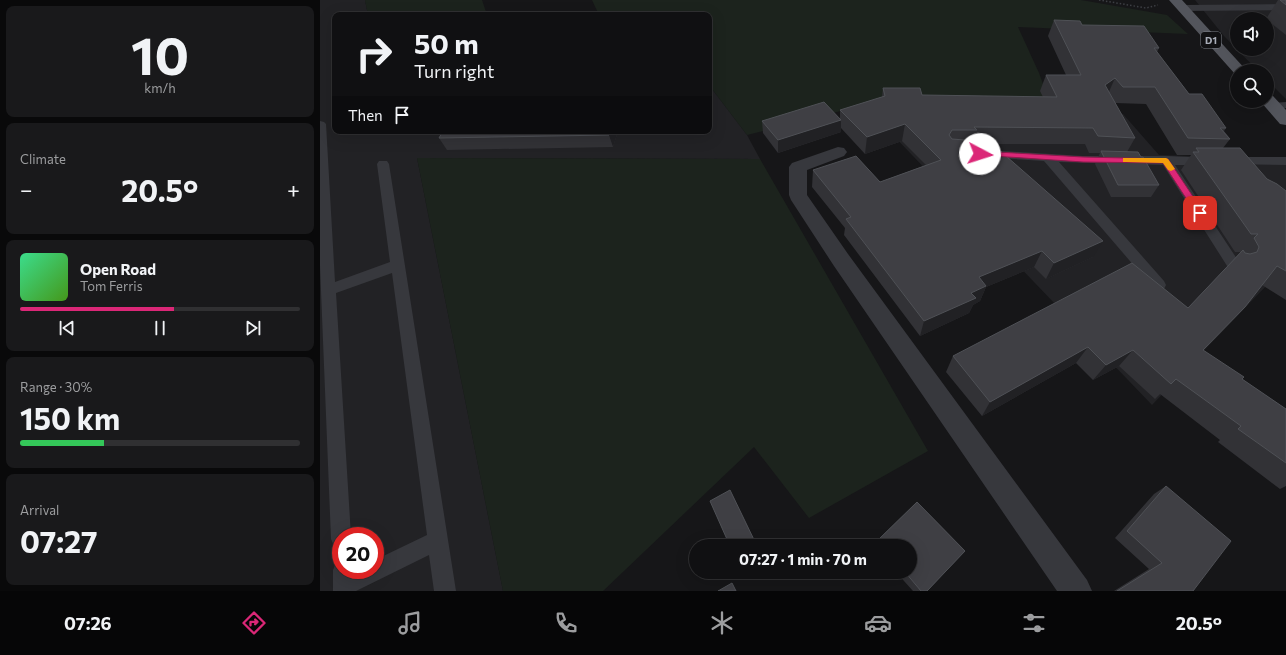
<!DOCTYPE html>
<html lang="en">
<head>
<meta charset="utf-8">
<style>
  :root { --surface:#101012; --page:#19191b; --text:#f1f3f6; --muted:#9c9d9f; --line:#303032; --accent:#db2777 }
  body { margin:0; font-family:Commissioner,sans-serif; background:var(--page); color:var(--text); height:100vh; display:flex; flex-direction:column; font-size:15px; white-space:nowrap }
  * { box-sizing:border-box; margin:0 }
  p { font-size:13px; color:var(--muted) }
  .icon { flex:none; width:22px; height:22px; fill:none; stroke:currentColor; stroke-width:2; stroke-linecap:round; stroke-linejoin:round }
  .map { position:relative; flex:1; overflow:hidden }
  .sheet { display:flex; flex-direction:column; gap:6px; padding:6px; background:#09090a; width:320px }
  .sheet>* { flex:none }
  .banner { position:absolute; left:12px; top:12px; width:380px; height:122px; border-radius:8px; box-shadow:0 4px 16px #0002,0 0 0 1px var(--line); background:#101012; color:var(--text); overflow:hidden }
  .tools { position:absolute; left:910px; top:12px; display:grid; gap:8px }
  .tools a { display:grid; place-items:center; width:44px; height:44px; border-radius:50%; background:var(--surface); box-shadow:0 4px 16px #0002,0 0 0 1px var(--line); font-size:20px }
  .speed { position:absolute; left:12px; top:527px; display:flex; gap:8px; font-size:20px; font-weight:700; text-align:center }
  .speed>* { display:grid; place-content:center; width:52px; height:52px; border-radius:50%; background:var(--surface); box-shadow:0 4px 16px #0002,0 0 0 1px var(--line); line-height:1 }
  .speed .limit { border:6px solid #d22; background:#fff; color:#111 }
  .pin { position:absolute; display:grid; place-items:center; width:34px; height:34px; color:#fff; margin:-17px; border-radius:8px; box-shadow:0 2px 6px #0006 }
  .me { position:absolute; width:44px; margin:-22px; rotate:95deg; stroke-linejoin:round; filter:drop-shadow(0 0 3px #0008) }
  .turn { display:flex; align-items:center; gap:14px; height:84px; padding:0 16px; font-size:18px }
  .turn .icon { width:52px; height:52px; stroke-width:2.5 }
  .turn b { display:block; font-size:28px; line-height:34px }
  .then { display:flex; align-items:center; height:38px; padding:0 16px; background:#0003; gap:8px; font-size:15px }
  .big { font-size:30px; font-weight:700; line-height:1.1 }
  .sheet .card { flex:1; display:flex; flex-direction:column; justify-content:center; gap:6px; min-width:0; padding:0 14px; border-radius:8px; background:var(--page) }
  .sheet .dial { align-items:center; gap:0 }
  .dial b { font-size:52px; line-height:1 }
  .song { display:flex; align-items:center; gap:12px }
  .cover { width:48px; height:48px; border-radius:6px; background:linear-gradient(135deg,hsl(150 70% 55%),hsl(100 70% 35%)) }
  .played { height:4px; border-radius:2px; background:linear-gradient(90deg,var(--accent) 55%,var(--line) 55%) }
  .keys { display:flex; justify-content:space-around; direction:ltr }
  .heat { display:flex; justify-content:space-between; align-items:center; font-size:22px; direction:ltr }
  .charge { height:6px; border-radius:3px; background:linear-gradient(90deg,#34c759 30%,var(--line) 0) }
  .trip { position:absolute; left:369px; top:539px; width:228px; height:40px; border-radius:20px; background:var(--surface); box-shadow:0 4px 16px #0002,0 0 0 1px var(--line); font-weight:700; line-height:40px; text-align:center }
  .dock { display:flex; height:64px; justify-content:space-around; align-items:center; background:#060607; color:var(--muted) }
  .dock .icon { width:28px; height:28px }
  .dock .selected { color:var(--accent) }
  .dock b { font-size:18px; color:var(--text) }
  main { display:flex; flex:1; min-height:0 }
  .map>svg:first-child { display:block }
  .built { fill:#222225; fill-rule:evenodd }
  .green { fill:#1c231d }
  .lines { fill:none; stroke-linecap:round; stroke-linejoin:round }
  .path { stroke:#3d3f44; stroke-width:1.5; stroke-dasharray:1.5 2; stroke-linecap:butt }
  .service { fill:#37383d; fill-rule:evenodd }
  .minor { fill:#37383d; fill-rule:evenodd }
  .primary { fill:#53555c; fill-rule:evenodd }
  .wall { fill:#323236 }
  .shaded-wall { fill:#212124 }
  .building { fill:#3f3f44; stroke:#4f5156 }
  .route { fill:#db2777; stroke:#8e194d }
  .slow { fill:#f59e0b }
  .labels { text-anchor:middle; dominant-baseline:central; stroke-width:4; stroke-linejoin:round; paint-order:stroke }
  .shield { fill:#111113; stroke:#7b7e86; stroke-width:1 }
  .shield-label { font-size:10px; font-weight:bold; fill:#a8adb8 }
</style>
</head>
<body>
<main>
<section class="sheet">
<div class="card dial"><b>10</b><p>km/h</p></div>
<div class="card"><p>Climate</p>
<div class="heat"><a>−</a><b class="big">20.5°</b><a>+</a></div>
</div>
<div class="card">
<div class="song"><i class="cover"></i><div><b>Open Road</b><p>Tom Ferris</p></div></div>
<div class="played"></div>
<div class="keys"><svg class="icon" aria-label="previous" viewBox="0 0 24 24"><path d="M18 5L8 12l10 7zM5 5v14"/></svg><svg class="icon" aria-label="pause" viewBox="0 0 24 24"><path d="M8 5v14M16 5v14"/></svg><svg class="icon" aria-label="next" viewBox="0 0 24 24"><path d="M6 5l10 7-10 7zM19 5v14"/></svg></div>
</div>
<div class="card"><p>Range · 30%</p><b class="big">150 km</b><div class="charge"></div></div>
<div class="card"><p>Arrival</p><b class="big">07:27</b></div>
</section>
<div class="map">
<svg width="966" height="591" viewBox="0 0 966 591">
  <rect width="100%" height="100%" fill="#161618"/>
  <g class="built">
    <path d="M 0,0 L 45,0 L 48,15 L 15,15 L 15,131 L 389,131 L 389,85 L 427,135 L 440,159 L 97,158 L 183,591 L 0,591 ZM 21,536 L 55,536 L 55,570 L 21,570 Z"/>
    <path d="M 875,0 L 966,0 L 966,99 L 947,80 L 947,71 L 938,71 L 904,36 ZM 917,19 L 947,19 L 947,49 L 917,49 Z"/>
    <polygon points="544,105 731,106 803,114 839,155 966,159 966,265 832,405"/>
  </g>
  <g class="green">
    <polygon points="45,0 162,0 167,15 48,15"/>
    <polygon points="272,0 761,0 847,15 868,34 698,27 719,73 731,106 544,105 427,135 389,85 389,15 279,15"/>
    <polygon points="97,158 440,159 608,451 489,518 434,447 283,591 183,591"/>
  </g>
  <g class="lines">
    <polyline class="path" points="779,0 826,8 838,5"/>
    <g class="service">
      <polygon points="966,4 966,10 863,11 859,8 863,5"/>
      <polygon points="966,102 966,108 953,109 948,106 953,103"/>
      <polygon points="0,121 4,122 6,124 15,282 70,262 57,164 59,161 67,161 69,164 136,591 114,591 109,555 36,591 13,591 13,570 16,563 21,560 21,570 55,570 55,560 107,535 72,273 16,293 31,536 21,536 21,549 14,546 11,539 0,266"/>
      <polygon points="667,150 763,156 846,156 891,158 893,161 891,164 887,165 855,165 921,265 919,269 914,270 909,269 843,165 739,162 844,281 846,285 844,289 839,291 834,289 724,161 663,157 661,154 663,151"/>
      <polygon points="911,157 966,157 966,165 907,164 905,161 907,158"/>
    </g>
    <polygon class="minor" points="518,147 524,148 527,152 524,156 487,170 487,195 528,254 767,580 772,591 737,591 514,266 471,200 469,195 469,167 472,163"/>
    <g class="primary">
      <polygon points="849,0 862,0 927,71 917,71 917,75 915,74"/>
      <polygon points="947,94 953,96 966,110 966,125 960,124 940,101 947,101"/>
    </g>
  </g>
  <g class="wall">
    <polygon points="958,0 966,0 966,35 947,20 947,19 946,19"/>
    <polygon points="734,20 762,25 839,48 837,52 869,94 906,128 904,131 910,139 903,148 947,179 966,191 966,300 942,285 883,350 922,379 966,409 966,486 960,489 898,442 900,440 840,394 835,399 799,366 773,380 756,363 662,416 626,372 633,356 868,308 921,252 915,252 861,170 871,155 857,155 826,104 795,103 815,138 807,152 821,157 839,185 831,197 791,197 775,164 780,153 769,153 765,144 673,144 773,257 726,279 714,267 666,287 660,301 653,305 649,313 600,336 524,235 525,228 492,187 493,170 560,182 606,165 582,141 545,154 521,128 521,132 458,153 443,133 442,121 520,118 520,110 562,97 563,88 602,95 723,97 720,91 726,75 746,75 728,36"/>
    <polygon points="123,131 298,131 293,147 127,150 119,138"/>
    <polygon points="846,486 873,591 794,591 829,569 795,538 834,494"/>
    <polygon points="597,502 645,551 607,591 593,591 576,572 590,572 590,546 555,546 557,541"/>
  </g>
  <g class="shaded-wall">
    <polygon points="795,78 788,94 785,85"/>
    <polygon points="521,120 521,132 458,153 458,140"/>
    <polygon points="585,124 582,141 545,154 547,137"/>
    <polygon points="290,131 298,131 293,147 289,135"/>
    <polygon points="783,241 773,257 726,279 734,263"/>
    <polygon points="722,251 714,267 666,287 660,301 653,305 649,313 600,336 604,321 651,293 659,277"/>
    <polygon points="768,347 756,363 662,416 670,402"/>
    <polygon points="813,350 799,366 773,380 786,365"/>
  </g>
  <g class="building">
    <polygon points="960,0 966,0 966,5"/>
    <polygon points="734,20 760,21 762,25 824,26 839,48 834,48 869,94 882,94 906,128 900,128 910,139 868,138 835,87 803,87 795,78 785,85 815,138 778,136 773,128 654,127 657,130 632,130 629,135 632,139 670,142 783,241 734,263 722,251 659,277 666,286 651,293 656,298 604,321 526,219 531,217 493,170 536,156 560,182 621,160 585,124 547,137 520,110 565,96 563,88 600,88 602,95 737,97 726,75 761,75"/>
    <polygon points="504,102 521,120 458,140 442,121"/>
    <polygon points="123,131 290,131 289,135 119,138"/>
    <polygon points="876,148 920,148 947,179 957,184 966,191 966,271 957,266 925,307 883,350 924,377 922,379 966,409 966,463 918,429 921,426 856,379 851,384 813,350 786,365 768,347 670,402 633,356 812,263 868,308 923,250 925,253 930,254 937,252 939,247 934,238 938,234 931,234 873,152 879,152"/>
    <polygon points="781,151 818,152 821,157 823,157 839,185 798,185"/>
    <polygon points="846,486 911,541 873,591 797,591 842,563 807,531"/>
    <polygon points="410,490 437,546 410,546 390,501"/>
    <polygon points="597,502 645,551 607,591 601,591 585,572 590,572 590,546 562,546 557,541"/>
    <polygon points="412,583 416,591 398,591"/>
  </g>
  <polygon class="route" points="660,151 763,157 848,159 884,213 880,215 877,215 843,163 763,162 658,155 658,152"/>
  <polygon class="slow" points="803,158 846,158 848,159 855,169 851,171 848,170 843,163 806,162 803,162"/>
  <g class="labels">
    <rect class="shield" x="881" y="32" width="20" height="16" rx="3"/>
    <g class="shield-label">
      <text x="891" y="40">D1</text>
    </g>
  </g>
</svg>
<div class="tools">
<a><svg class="icon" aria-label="sound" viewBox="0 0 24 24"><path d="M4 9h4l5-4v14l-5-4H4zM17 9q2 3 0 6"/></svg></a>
<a><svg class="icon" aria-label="search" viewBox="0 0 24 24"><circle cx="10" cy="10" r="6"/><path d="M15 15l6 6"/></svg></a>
</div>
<div class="speed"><div class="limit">20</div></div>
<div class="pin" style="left:880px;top:213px;background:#d93025"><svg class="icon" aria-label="arrive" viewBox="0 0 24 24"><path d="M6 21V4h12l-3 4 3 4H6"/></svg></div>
<svg class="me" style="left:660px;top:154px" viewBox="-20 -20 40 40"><circle r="19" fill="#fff"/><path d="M0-13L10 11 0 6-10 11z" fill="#db2777"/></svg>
<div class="trip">07:27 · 1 min · 70 m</div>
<div class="banner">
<div class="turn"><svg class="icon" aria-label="right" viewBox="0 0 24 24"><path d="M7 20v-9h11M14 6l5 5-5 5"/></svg><div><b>50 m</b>Turn right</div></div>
<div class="then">Then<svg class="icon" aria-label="arrive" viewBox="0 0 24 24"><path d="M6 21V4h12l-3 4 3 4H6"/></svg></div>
</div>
</div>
</main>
<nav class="dock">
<b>07:26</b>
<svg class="icon selected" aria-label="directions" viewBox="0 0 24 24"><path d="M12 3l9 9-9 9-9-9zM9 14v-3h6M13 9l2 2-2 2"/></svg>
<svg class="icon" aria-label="music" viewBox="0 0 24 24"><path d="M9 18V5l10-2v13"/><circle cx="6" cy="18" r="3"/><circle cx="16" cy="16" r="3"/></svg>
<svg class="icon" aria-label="phone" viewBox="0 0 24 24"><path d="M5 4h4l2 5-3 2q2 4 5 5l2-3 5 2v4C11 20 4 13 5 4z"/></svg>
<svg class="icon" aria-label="climate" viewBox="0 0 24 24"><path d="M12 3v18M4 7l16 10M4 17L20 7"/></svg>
<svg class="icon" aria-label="car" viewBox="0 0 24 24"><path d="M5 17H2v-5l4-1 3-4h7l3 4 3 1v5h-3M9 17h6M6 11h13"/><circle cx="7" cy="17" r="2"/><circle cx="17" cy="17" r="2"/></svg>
<svg class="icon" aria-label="filters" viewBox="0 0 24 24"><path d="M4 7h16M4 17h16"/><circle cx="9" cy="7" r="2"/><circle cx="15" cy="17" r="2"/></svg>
<b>20.5°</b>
</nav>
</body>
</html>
